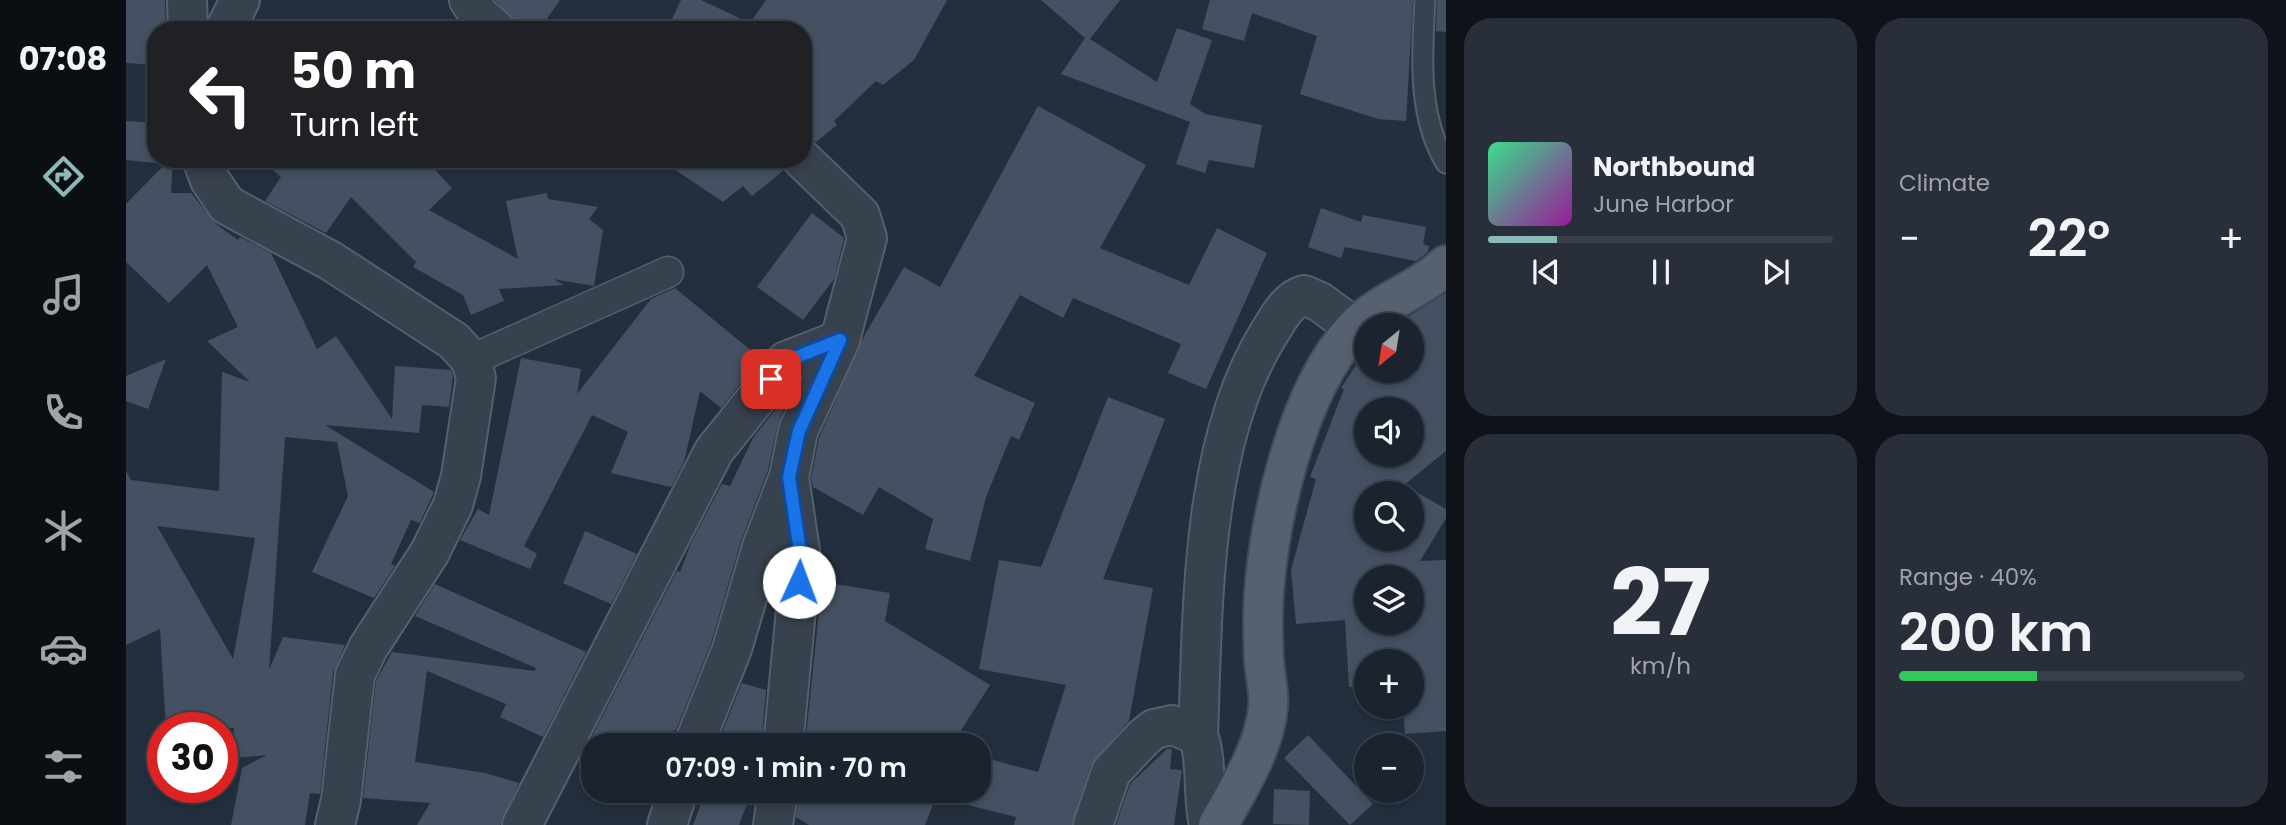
<!DOCTYPE html>
<html lang="en">
<head>
<meta charset="utf-8">
<style>
  :root { --surface:#1b232e; --page:#282f3a; --text:#f1f3f6; --muted:#a0a4aa; --line:#39404a; --accent:#8bbbb9 }
  body { margin:0; font-family:Poppins,sans-serif; background:var(--page); color:var(--text); height:100vh; display:flex; flex-direction:column; font-size:26px; white-space:nowrap }
  * { box-sizing:border-box; margin:0 }
  p { font-size:23px; color:var(--muted) }
  .icon { flex:none; width:38px; height:38px; fill:none; stroke:currentColor; stroke-width:2; stroke-linecap:round; stroke-linejoin:round }
  .map { position:relative; flex:1; overflow:hidden }
  .sheet { display:flex; flex-direction:column; gap:18px; padding:18px; background:#0f1319; width:840px }
  .sheet>* { flex:none }
  .hud { position:absolute; left:21px; top:21px; width:665px; height:147px; border-radius:28px; box-shadow:0 4px 10px #0003,0 0 0 2px var(--line); background:#202124; color:#fff; overflow:hidden }
  .needle { width:46px; rotate:210deg }
  .fabs { position:absolute; left:1228px; top:313px; display:grid; gap:14px }
  .fabs a { display:grid; place-items:center; width:70px; height:70px; border-radius:50%; background:var(--surface); box-shadow:0 4px 10px #0003,0 0 0 2px var(--line); font-size:35px }
  .speed { position:absolute; left:21px; top:712px; display:flex; gap:14px; font-size:35px; font-weight:700; text-align:center }
  .speed>* { display:grid; place-content:center; width:91px; height:91px; border-radius:50%; background:var(--surface); box-shadow:0 4px 10px #0003,0 0 0 2px var(--line); line-height:1 }
  .speed .limit { border:10px solid #d22; background:#fff; color:#111 }
  .pin { position:absolute; display:grid; place-items:center; width:60px; height:60px; color:#fff; margin:-30px; border-radius:14px; box-shadow:0 4px 10px #0006 }
  .me { position:absolute; width:77px; margin:-38px; rotate:2deg; stroke-linejoin:round; filter:drop-shadow(0 0 5px #0008) }
  .turn { display:flex; align-items:center; gap:24px; height:147px; padding:0 28px; font-size:32px }
  .turn .icon { width:91px; height:91px; stroke-width:2.5 }
  .turn b { display:block; font-size:49px; line-height:60px }
  .big { font-size:52px; font-weight:600; line-height:1.1 }
  .sheet .widget { flex:1; display:flex; flex-direction:column; justify-content:center; gap:10px; min-width:0; padding:0 24px; border-radius:28px; background:var(--page) }
  .sheet .dial { align-items:center; gap:0 }
  .dial b { font-size:91px; line-height:1 }
  .song { display:flex; align-items:center; gap:21px }
  .cover { width:84px; height:84px; border-radius:10px; background:linear-gradient(135deg,hsl(150 70% 55%),hsl(300 70% 35%)) }
  .played { height:7px; border-radius:4px; background:linear-gradient(90deg,var(--accent) 20%,var(--line) 20%) }
  .keys { display:flex; justify-content:space-around; direction:ltr }
  .heat { display:flex; justify-content:space-between; align-items:center; font-size:38px; direction:ltr }
  .charge { height:10px; border-radius:5px; background:linear-gradient(90deg,#34c759 40%,var(--line) 0) }
  .sheet .tiles { flex:1; display:grid; gap:18px; grid-template-columns:repeat(2,1fr) }
  .trip { position:absolute; left:455px; top:733px; width:410px; height:70px; border-radius:28px; background:var(--surface); box-shadow:0 4px 10px #0003,0 0 0 2px var(--line); font-weight:600; line-height:70px; text-align:center }
  main { display:flex; flex:1; min-height:0 }
  .dock { display:flex; flex-direction:column; width:126px; justify-content:space-around; align-items:center; background:#0b0e12; color:var(--muted) }
  .dock .icon { width:49px; height:49px }
  .dock .current { color:var(--accent) }
  .dock b { font-size:32px; color:var(--text) }
  .map>svg:first-child { display:block }
  .building { fill:#455162; fill-rule:evenodd }
  .lines { fill:none; stroke-linecap:round; stroke-linejoin:round }
  .service-casing { stroke:#565f6c; stroke-width:23 }
  .pedestrian-casing { stroke:#565f6c; stroke-width:33 }
  .minor-casing { stroke:#565f6c; stroke-width:42 }
  .primary-casing { stroke:#414a57; stroke-width:42 }
  .service { stroke:#38414e; stroke-width:19 }
  .pedestrian { stroke:#38414e; stroke-width:30 }
  .minor { stroke:#38414e; stroke-width:38 }
  .primary { stroke:#56606e; stroke-width:38 }
  .route-casing { stroke:#114b97; stroke-width:18 }
  .route { stroke:#1a73e8; stroke-width:12 }
</style>
</head>
<body>
<main>
<nav class="dock">
<b>07:08</b>
<svg class="icon current" aria-label="directions" viewBox="0 0 24 24"><path d="M12 3l9 9-9 9-9-9zM9 14v-3h6M13 9l2 2-2 2"/></svg>
<svg class="icon" aria-label="music" viewBox="0 0 24 24"><path d="M9 18V5l10-2v13"/><circle cx="6" cy="18" r="3"/><circle cx="16" cy="16" r="3"/></svg>
<svg class="icon" aria-label="phone" viewBox="0 0 24 24"><path d="M5 4h4l2 5-3 2q2 4 5 5l2-3 5 2v4C11 20 4 13 5 4z"/></svg>
<svg class="icon" aria-label="climate" viewBox="0 0 24 24"><path d="M12 3v18M4 7l16 10M4 17L20 7"/></svg>
<svg class="icon" aria-label="car" viewBox="0 0 24 24"><path d="M5 17H2v-5l4-1 3-4h7l3 4 3 1v5h-3M9 17h6M6 11h13"/><circle cx="7" cy="17" r="2"/><circle cx="17" cy="17" r="2"/></svg>
<svg class="icon" aria-label="filters" viewBox="0 0 24 24"><path d="M4 7h16M4 17h16"/><circle cx="9" cy="7" r="2"/><circle cx="15" cy="17" r="2"/></svg>
</nav>
<div class="map">
<svg width="1320" height="825" viewBox="0 0 1320 825">
  <rect width="100%" height="100%" fill="#242f3e"/>
  <g class="building">
    <polygon points="0,0 39,0 40,30 30,30 30,65 0,63"/>
    <polygon points="369,0 434,0 413,30 397,30"/>
    <polygon points="555,0 575,0 624,23 640,0 821,0 788,60 757,85 750,81 708,121 711,125 690,142 677,138 677,30 541,30"/>
    <polygon points="915,0 994,0 964,39 1031,82 1051,28 1086,40 1064,104 1079,114 1136,125 1128,168 1083,160 1079,173 1050,164 1064,122 935,74 959,38"/>
    <polygon points="1084,0 1287,0 1280,121 1252,119 1174,94 1191,36 1126,13 1118,41 1076,29"/>
    <polygon points="1311,0 1320,0 1320,32 1310,31"/>
    <polygon points="912,106 1020,165 974,248 1063,285 1091,228 1141,253 1080,389 1042,373 1055,344 947,298 937,318 894,295 848,376 909,403 893,440 885,436 860,497 844,561 799,549 807,519 753,487 737,515 687,487 685,478 693,438 737,338 778,267 814,287"/>
    <polygon points="0,121 30,123 30,163 0,160"/>
    <path d="M 44,159 L 47,159 L 45,193 L 65,193 L 90,224 L 112,240 L 114,237 L 145,253 L 191,349 L 210,336 L 266,419 L 269,366 L 325,370 L 327,376 L 323,407 L 296,405 L 293,433 L 199,425 L 308,492 L 294,523 L 285,520 L 265,564 L 269,566 L 248,598 L 186,572 L 222,496 L 211,442 L 159,437 L 143,670 L 157,637 L 219,645 L 207,673 L 194,794 L 184,793 L 179,825 L 105,825 L 116,768 L 141,755 L 108,758 L 108,728 L 40,728 L 34,629 L 0,645 L 0,471 L 5,480 L 93,491 L 96,372 L 124,382 L 81,341 L 112,327 L 81,265 L 43,303 L 0,262 L 0,204 ZM 31,526 L 129,538 L 107,659 Z"/>
    <polygon points="134,159 299,159 326,188 303,210 392,259 380,201 421,193 422,199 472,207 463,219 477,230 468,286 427,279 438,285 373,289 378,301 345,315 337,295 287,267 290,262 225,197 200,233 139,201 155,177"/>
    <polygon points="533,159 655,159 658,170 626,196 617,186 597,202"/>
    <polygon points="1195,208 1235,222 1237,215 1300,227 1297,244 1303,246 1302,252 1290,261 1219,247 1215,258 1182,247"/>
    <polygon points="686,213 718,238 708,279 677,320 631,287"/>
    <polygon points="549,288 634,358 595,408 574,391 558,462 545,487 485,473 502,432 466,415 398,546 411,554 404,569 334,540 352,509 363,515 395,358 455,369 451,394 525,299"/>
    <path d="M 1320,293 L 1320,451 L 1278,485 L 1320,509 L 1320,518 L 1294,561 L 1320,560 L 1320,731 L 1279,734 L 1277,707 L 1286,707 L 1286,662 L 1241,662 L 1241,686 L 1223,687 L 1219,620 L 1170,624 L 1165,570 L 1190,479 L 1184,477 L 1218,389 L 1215,388 L 1241,348 L 1241,371 L 1286,371 L 1286,326 L 1267,326 ZM 1241,410 L 1286,410 L 1286,455 L 1241,455 ZM 1241,494 L 1286,494 L 1286,539 L 1241,539 ZM 1241,578 L 1286,578 L 1286,623 L 1241,623 Z"/>
    <polygon points="40,359 22,409 0,401 0,376"/>
    <polygon points="982,397 1039,419 977,579 1027,588 1003,721 965,764 946,825 888,825 890,817 810,797 799,825 683,825 670,817 673,791 852,791 852,756 912,772 940,685 853,669 873,560 915,567"/>
    <polygon points="652,406 658,409 651,427 642,470 615,541 585,643 550,730 547,730 540,746 461,746 551,571 554,572 565,543 596,484 604,486 627,438"/>
    <polygon points="459,531 511,554 485,604 437,583"/>
    <polygon points="696,582 764,593 759,621 864,685 825,746 679,746"/>
    <polygon points="309,584 460,652 417,737 374,717 380,704 301,671 289,762 359,773 393,783 374,825 291,825 304,803 237,798 250,681 266,652 409,671 410,668 289,616"/>
    <polygon points="616,683 640,690 635,746 592,743"/>
    <polygon points="1182,735 1247,804 1224,825 1158,758"/>
    <polygon points="1041,749 1046,749 1044,769 1056,770 1048,825 990,825 1004,784"/>
    <polygon points="1148,789 1184,791 1183,825 1147,824"/>
    <polygon points="580,791 626,791 613,825 567,825"/>
  </g>
  <g class="lines">
    <defs>
      <path id="service" d="M 1299,0 C 1296,53 1291,116 1320,163"/>
      <polyline id="pedestrian" points="345,360 542,272"/>
      <g id="minor">
        <polyline points="61,0 62,30"/>
        <polyline points="343,0 353,15 370,30"/>
        <polyline points="99,30 114,0"/>
        <polyline points="76,159 84,180 101,205 205,261 328,341 345,360 350,378 335,476 327,505 304,552 242,648 229,675 215,800 209,825"/>
        <path d="M 1072,735 C 1077,609 1074,444 1143,333 C 1153,318 1160,301 1178,295 L 1194,302 L 1229,328"/>
        <polyline points="567,746 606,649 636,547 662,479"/>
        <polyline points="657,746 675,558 663,477 672,431 714,340 741,238 734,215 676,159"/>
        <polyline points="396,825 588,451 660,361 714,340"/>
        <polyline points="541,825 552,791"/>
        <polyline points="647,825 652,791"/>
        <path d="M 967,825 L 985,772 L 1018,737 L 1028,729 L 1046,725 L 1072,735 C 1082,763 1076,795 1083,825"/>
      </g>
      <path id="primary" d="M 1092,825 C 1112,789 1138,749 1142,708 C 1144,693 1139,676 1138,660 C 1137,645 1137,628 1137,613 C 1139,530 1170,390 1229,328 C 1254,301 1293,291 1320,265"/>
    </defs>
    <use href="#service" class="service-casing"/>
    <use href="#pedestrian" class="pedestrian-casing"/>
    <use href="#minor" class="minor-casing"/>
    <use href="#primary" class="primary-casing"/>
    <use href="#service" class="service"/>
    <use href="#pedestrian" class="pedestrian"/>
    <use href="#minor" class="minor"/>
    <use href="#primary" class="primary"/>
  </g>
  <g class="lines">
    <defs>
      <polyline id="route" points="645,379 660,361 714,340 673,431 663,477 675,558 673,582"/>
    </defs>
    <use href="#route" class="route-casing"/>
    <use href="#route" class="route"/>
  </g>
</svg>
<div class="fabs">
<a><svg class="needle" viewBox="-14 -14 28 28"><path d="M0-13l5 13h-10z" fill="#e53935"/><path d="M0 13l5-13h-10z" fill="#a0a4aa"/></svg></a>
<a><svg class="icon" aria-label="sound" viewBox="0 0 24 24"><path d="M4 9h4l5-4v14l-5-4H4zM17 9q2 3 0 6"/></svg></a>
<a><svg class="icon" aria-label="search" viewBox="0 0 24 24"><circle cx="10" cy="10" r="6"/><path d="M15 15l6 6"/></svg></a>
<a><svg class="icon" aria-label="layers" viewBox="0 0 24 24"><path d="M12 4l9 5-9 5-9-5zM3 14l9 5 9-5"/></svg></a>
<a>+</a>
<a>−</a>
</div>
<div class="speed"><div class="limit">30</div></div>
<div class="pin" style="left:645px;top:379px;background:#d93025"><svg class="icon" aria-label="arrive" viewBox="0 0 24 24"><path d="M6 21V4h12l-3 4 3 4H6"/></svg></div>
<svg class="me" style="left:673px;top:582px" viewBox="-20 -20 40 40"><circle r="19" fill="#fff"/><path d="M0-13L10 11 0 6-10 11z" fill="#1a73e8"/></svg>
<div class="trip">07:09 · 1 min · 70 m</div>
<div class="hud">
<div class="turn"><svg class="icon" aria-label="left" viewBox="0 0 24 24"><path d="M17 20v-9H6M10 6l-5 5 5 5"/></svg><div><b>50 m</b>Turn left</div></div>
</div>
</div>
<section class="sheet">
<div class="tiles">
<div class="widget">
<div class="song"><i class="cover"></i><div><b>Northbound</b><p>June Harbor</p></div></div>
<div class="played"></div>
<div class="keys"><svg class="icon" aria-label="previous" viewBox="0 0 24 24"><path d="M18 5L8 12l10 7zM5 5v14"/></svg><svg class="icon" aria-label="pause" viewBox="0 0 24 24"><path d="M8 5v14M16 5v14"/></svg><svg class="icon" aria-label="next" viewBox="0 0 24 24"><path d="M6 5l10 7-10 7zM19 5v14"/></svg></div>
</div>
<div class="widget"><p>Climate</p>
<div class="heat"><a>−</a><b class="big">22°</b><a>+</a></div>
</div>
<div class="widget dial"><b>27</b><p>km/h</p></div>
<div class="widget"><p>Range · 40%</p><b class="big">200 km</b><div class="charge"></div></div>
</div>
</section>
</main>
</body>
</html>
